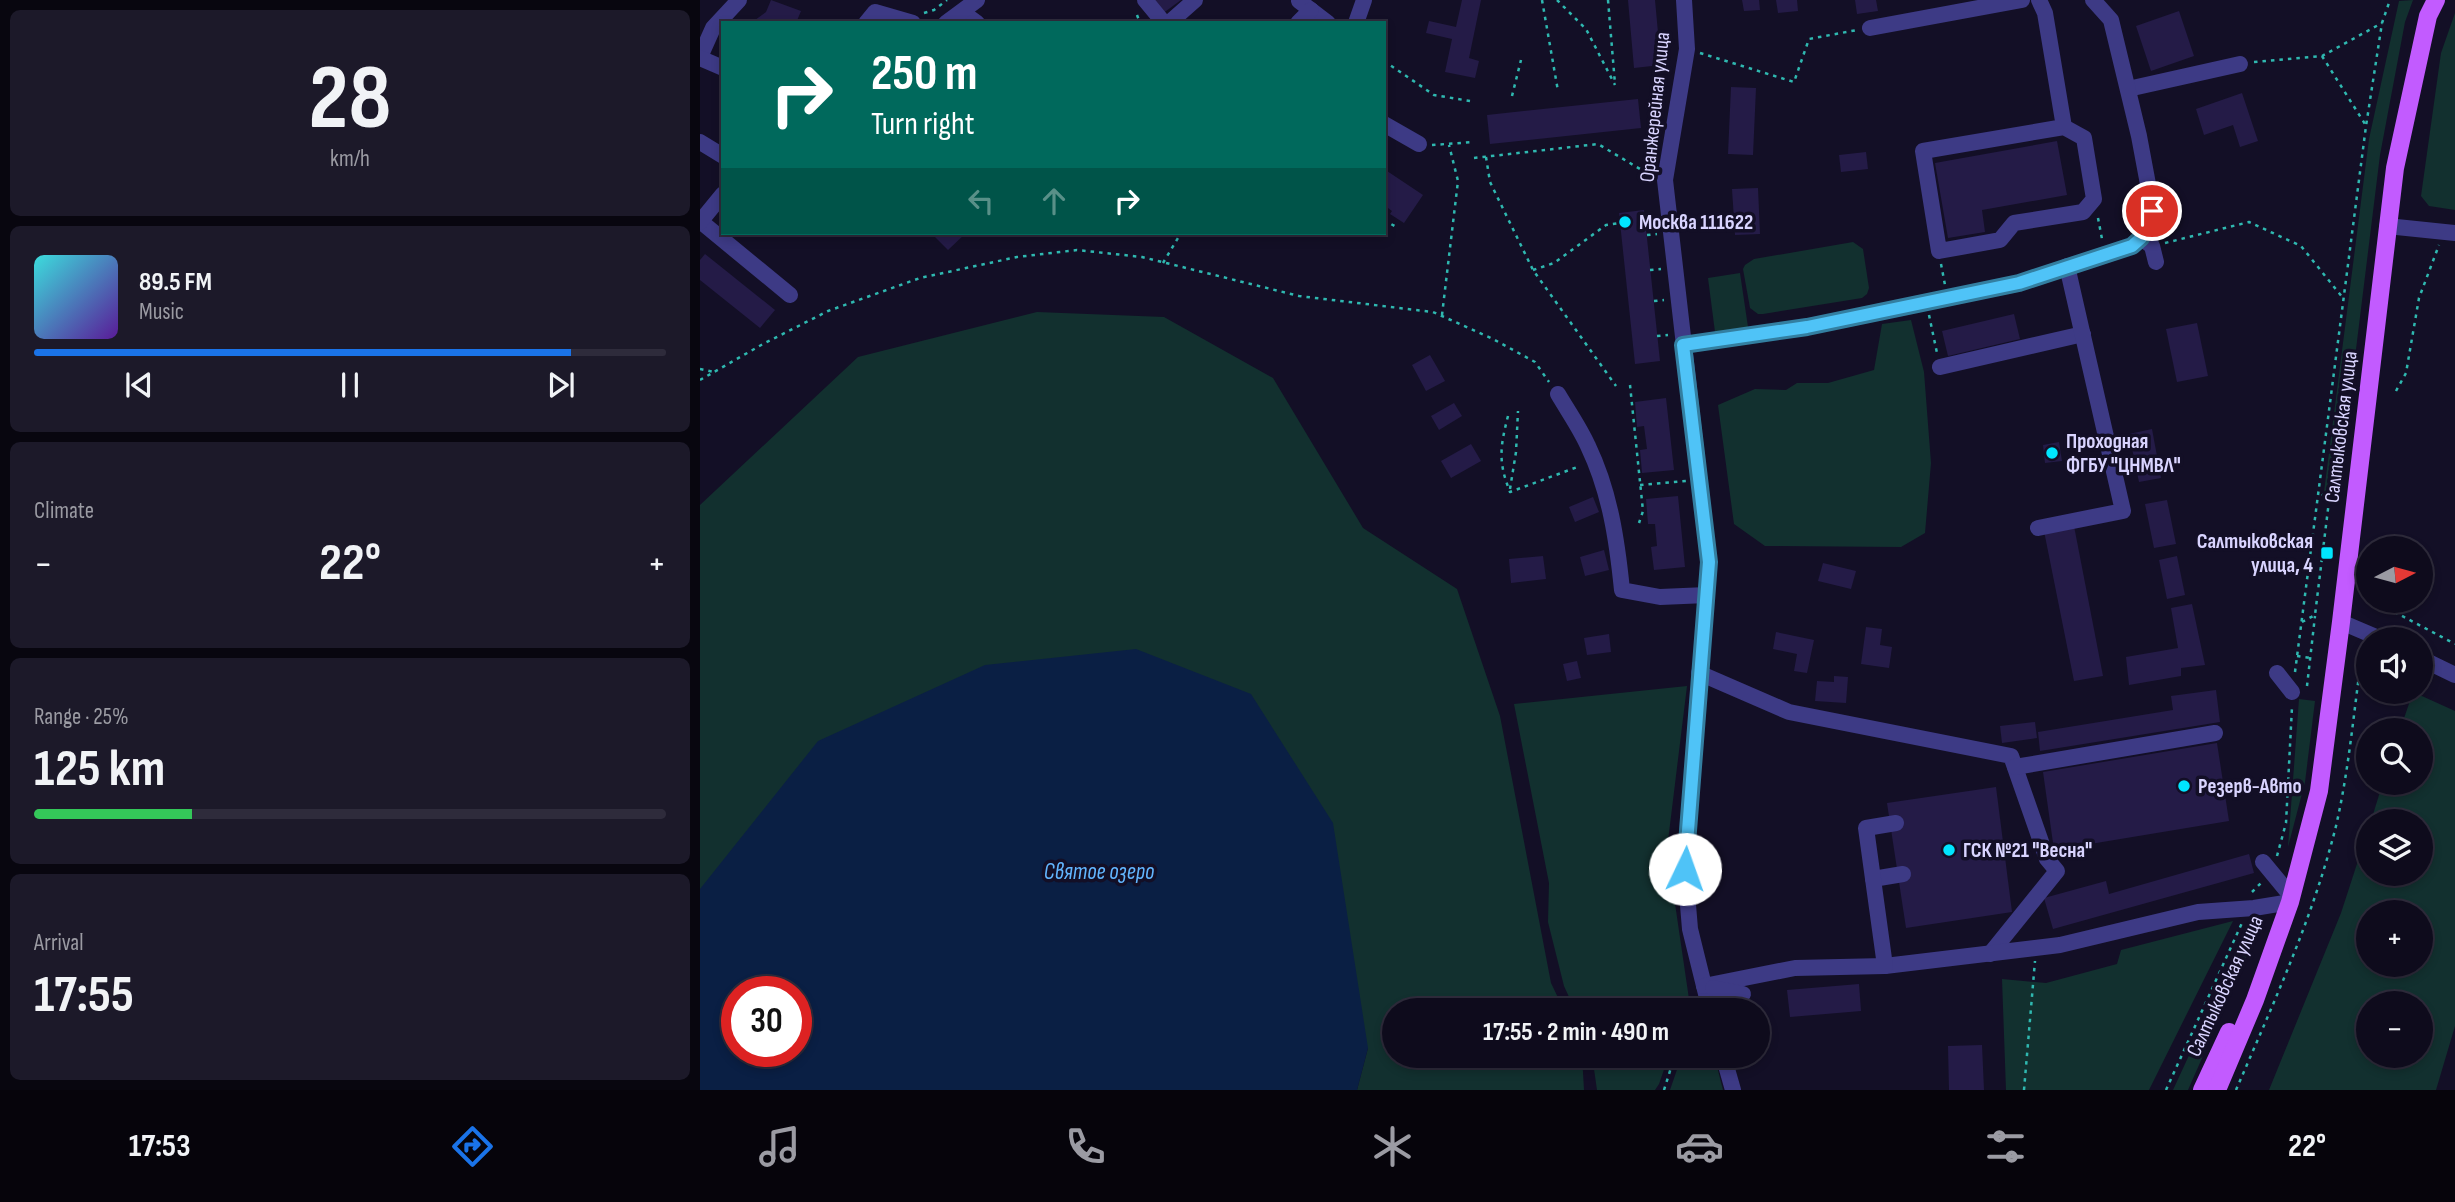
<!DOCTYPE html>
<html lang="en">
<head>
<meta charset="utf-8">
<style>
  :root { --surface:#0e0b1c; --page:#1c1929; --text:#f1f3f6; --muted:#9b9ba3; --line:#2e2b3b; --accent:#1a73e8 }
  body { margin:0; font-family:"Sofia Sans Condensed",sans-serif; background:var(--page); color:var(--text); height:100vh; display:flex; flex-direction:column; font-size:26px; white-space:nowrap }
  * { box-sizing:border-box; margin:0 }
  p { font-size:23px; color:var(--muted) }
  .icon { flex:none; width:38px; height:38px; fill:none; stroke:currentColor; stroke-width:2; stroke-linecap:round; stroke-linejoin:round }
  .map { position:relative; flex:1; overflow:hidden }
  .details { display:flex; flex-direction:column; gap:10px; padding:10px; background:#08060f; width:700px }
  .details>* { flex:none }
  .top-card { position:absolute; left:21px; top:21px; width:665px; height:214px; border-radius:0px; box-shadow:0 4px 10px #0003,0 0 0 2px var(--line); background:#00695c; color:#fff; overflow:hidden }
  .needle { width:46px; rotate:84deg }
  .buttons { position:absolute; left:1656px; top:536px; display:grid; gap:14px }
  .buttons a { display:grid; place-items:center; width:77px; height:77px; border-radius:50%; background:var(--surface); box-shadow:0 4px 10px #0003,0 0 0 2px var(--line); font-size:35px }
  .speed { position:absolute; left:21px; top:976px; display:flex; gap:14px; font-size:35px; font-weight:700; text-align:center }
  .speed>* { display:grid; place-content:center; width:91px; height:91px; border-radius:50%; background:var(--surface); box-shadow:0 4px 10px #0003,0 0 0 2px var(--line); line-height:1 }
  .speed .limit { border:10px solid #d22; background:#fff; color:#111 }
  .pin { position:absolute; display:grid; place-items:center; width:60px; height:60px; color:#fff; margin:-30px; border:4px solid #fff; border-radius:50%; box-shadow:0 2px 7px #0007 }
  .me { position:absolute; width:77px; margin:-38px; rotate:3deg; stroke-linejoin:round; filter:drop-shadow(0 0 5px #0008) }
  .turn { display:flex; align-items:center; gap:24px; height:147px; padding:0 35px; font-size:32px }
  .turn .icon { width:91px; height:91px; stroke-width:2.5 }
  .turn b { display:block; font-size:49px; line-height:60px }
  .lanes { display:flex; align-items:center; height:66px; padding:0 35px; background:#0003; justify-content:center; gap:35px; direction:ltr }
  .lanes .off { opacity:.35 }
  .big { font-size:52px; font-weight:700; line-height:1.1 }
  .details .tile { flex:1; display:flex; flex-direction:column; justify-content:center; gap:10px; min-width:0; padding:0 24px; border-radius:10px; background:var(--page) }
  .details .dial { align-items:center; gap:0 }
  .dial b { font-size:91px; line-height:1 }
  .song { display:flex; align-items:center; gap:21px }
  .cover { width:84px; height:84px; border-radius:10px; background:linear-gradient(135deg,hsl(180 70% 55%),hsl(270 70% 35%)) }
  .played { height:7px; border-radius:4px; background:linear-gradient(90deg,var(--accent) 85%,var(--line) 85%) }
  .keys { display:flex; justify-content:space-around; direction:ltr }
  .heat { display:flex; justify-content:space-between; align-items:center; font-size:38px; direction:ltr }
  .charge { height:10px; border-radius:5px; background:linear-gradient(90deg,#34c759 25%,var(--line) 0) }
  .trip { position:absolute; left:682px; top:998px; width:388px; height:70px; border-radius:35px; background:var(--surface); box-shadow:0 4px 10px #0003,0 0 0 2px var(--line); font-weight:700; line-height:70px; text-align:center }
  .menu { display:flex; height:112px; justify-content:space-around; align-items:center; background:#06040b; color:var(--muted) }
  .menu .icon { width:49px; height:49px }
  .menu .current { color:var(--accent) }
  .menu b { font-size:32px; color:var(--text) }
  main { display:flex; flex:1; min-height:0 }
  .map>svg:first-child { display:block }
  .green { fill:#12302f; fill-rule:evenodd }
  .water { fill:#0a1f44; fill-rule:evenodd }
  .building { fill:#241b47 }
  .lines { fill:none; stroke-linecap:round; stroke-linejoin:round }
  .path { stroke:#2fb8b0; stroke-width:2.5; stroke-dasharray:3.5 5; stroke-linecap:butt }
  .minor { stroke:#3d3a85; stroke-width:16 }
  .major { stroke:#c25bff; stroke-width:18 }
  .route-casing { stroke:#337fa1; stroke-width:18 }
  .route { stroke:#4fc3f7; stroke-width:12 }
  .poi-dot { fill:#00e5ff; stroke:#130f26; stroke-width:2.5 }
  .labels { text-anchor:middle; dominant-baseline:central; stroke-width:7; stroke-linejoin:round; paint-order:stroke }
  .street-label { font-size:21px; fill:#d9d4ff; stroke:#130f26 }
  .poi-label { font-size:21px; font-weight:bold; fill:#d9d4ff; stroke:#130f26; text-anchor:start }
  .water-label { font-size:23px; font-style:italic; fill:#62b6ff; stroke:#130f26 }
</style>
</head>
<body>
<main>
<section class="details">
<div class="tile dial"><b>28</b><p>km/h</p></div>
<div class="tile">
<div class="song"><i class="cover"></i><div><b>89.5 FM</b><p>Music</p></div></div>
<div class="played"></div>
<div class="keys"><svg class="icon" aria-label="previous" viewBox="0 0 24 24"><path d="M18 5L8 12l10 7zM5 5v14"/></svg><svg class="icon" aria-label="pause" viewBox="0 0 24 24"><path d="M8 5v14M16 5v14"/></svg><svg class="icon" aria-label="next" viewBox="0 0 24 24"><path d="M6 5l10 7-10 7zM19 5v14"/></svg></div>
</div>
<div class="tile"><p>Climate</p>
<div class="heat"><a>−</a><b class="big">22°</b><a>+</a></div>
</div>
<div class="tile"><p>Range · 25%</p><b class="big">125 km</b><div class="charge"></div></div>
<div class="tile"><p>Arrival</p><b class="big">17:55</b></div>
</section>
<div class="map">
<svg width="1755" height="1090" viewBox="0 0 1755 1090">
  <rect width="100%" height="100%" fill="#130f26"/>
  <g class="green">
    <polygon points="1713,0 1705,22 1680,155 1638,495 1624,492 1669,139 1699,1"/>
    <polygon points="1755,13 1755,210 1729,206 1721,196 1741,53"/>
    <polygon points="1153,242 1163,249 1169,288 1167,294 1162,298 1063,314 1058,314 1050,308 1043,269 1045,265 1054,259"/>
    <polygon points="1040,273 1048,327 1015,332 1008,278"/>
    <polygon points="337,312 464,317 573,378 663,528 757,589 800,716 851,983 864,1010 695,1010 695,1055 882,1055 884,1090 657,1090 668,1048 0,889 0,505 158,357"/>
    <polygon points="1211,320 1224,372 1231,463 1225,533 1201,547 1065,546 1034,524 1018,405 1055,389 1086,390 1097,383 1128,383 1174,370 1182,324"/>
    <polygon points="987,686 967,849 989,999 985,1010 875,1010 864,986 848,922 849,883 814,704"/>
    <path d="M 1713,692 L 1755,711 L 1755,1026 L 1736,1090 L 1569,1090 L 1641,913 L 1668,830 L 1668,873 L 1720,873 L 1720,821 L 1671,821 L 1683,782 L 1720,782 L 1720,730 L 1700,730 ZM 1668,912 L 1720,912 L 1720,964 L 1668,964 ZM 1668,1003 L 1720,1003 L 1720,1055 L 1668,1055 Z"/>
    <polygon points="1599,699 1615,701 1605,782 1588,847"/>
    <polygon points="1564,917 1488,1090 1473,1090 1552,919"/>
    <polygon points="1533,921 1449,1090 1306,1090 1302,979 1346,983 1417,964 1421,950"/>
    <polygon points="892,1055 969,1055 959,1084 955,1090 897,1090"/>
    <polygon points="982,1055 1014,1055 1023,1090 970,1090"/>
  </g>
  <path class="water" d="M 436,649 L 551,694 L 633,823 L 668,1048 L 657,1090 L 0,1090 L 0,889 L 118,741 L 285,665 ZM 37,992 L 96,992 L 96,1052 L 37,1052 Z"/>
  <g class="building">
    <polygon points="71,0 101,11 96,23 51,23 66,12"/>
    <polygon points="451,0 481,0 462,14"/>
    <polygon points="762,0 781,0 769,58 779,61 775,78 745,72 752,39 726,33 729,21 756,27"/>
    <polygon points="928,0 955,0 961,65 934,68"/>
    <polygon points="1042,0 1059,0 1060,10 1044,11"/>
    <polygon points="1076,0 1097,0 1098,11 1078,13"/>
    <polygon points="1155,0 1176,0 1178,11 1157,14"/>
    <polygon points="1479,11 1494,56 1451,71 1436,26"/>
    <polygon points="1031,87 1056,88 1053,155 1028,154"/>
    <polygon points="1542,93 1558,141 1540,147 1533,125 1504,135 1496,109"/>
    <polygon points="938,99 941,128 790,144 787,115"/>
    <polygon points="1357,141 1367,195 1282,210 1285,232 1248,238 1235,163"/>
    <polygon points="1166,152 1168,169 1141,172 1139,155"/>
    <polygon points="684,169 723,195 704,223 690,214 692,211 684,205"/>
    <polygon points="1058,188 1060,234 1035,235 1032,189"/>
    <polygon points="944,210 960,361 935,364 919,213"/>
    <polygon points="231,233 266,233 248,250"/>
    <polygon points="5,254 75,310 60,328 0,280 0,260"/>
    <polygon points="1314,314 1320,339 1248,356 1242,331"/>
    <polygon points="1497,323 1508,376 1477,382 1466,329"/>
    <polygon points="730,355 745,381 726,391 712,365"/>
    <polygon points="966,398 974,470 942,473 940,450 947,449 944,426 937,427 935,402"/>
    <polygon points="754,403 762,416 739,430 731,416"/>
    <polygon points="1452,429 1461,478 1439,482 1429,434"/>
    <polygon points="1359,442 1362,461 1345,463 1343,445"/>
    <polygon points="771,444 781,461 751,478 741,461"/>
    <polygon points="978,496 985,567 954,570 951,547 957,546 955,524 948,524 946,499"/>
    <polygon points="893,497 899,512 875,522 869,507"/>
    <polygon points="1467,500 1476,544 1454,548 1445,504"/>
    <polygon points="1374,526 1403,676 1374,681 1344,531"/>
    <polygon points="904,550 909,570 885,576 880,557"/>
    <polygon points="843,556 846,579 811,583 809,559"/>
    <polygon points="1477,556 1485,595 1467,599 1459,560"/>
    <polygon points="1123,563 1156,571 1151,589 1118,581"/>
    <polygon points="1492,604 1505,665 1481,668 1481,676 1429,685 1426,657 1478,648 1471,608"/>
    <polygon points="1166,627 1182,629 1180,645 1192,647 1189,668 1161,664"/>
    <polygon points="1076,632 1114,640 1107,673 1094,671 1097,654 1073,649"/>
    <polygon points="909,634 911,652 887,655 884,638"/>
    <polygon points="877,661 881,678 867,681 863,664"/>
    <polygon points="1134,676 1148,677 1146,703 1115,701 1117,681 1134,682"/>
    <polygon points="1516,690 1520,722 1340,751 1338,732 1473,710 1471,696"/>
    <polygon points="1335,722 1337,738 1302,743 1300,726"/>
    <polygon points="1517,743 1529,821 1354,850 1343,772"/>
    <polygon points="1296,787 1312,912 1206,928 1187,803"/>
    <polygon points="1549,854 1554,873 1353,929 1344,898 1406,881 1409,894"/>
    <polygon points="1159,984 1161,1011 1090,1017 1087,990"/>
    <polygon points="1282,1045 1284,1090 1249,1090 1248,1046"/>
  </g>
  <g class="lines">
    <g class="path">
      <polyline points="842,0 858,91"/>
      <polyline points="857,0 886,29 915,85"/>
      <polyline points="908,0 915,84"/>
      <polyline points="224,13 234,10 247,0"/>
      <polyline points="437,15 440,23"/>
      <polyline points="1000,53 1094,82 1109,39 1157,30"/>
      <polyline points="1622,56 1665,124"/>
      <polyline points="684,61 734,95 770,101"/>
      <polyline points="1554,62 1622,56 1682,23"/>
      <polyline points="955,82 957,128"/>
      <polyline points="812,96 821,60"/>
      <polyline points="732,145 773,142"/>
      <polyline points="786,157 790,182 833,270 916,386"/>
      <polyline points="774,158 898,144 950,175"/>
      <polyline points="1398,218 1402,239"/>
      <polyline points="684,220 698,228"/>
      <polyline points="947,235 957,234"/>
      <polyline points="1465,243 1549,222 1601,246 1643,298"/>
      <polyline points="463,263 481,233"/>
      <polyline points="1241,264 1245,285"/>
      <polyline points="833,270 854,263 906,225 920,223"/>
      <polyline points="950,270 961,269"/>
      <polyline points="954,301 964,300"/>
      <polyline points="742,315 758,181 749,145"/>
      <polyline points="1229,315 1237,353"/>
      <polyline points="957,336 968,335"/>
      <polyline points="0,369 14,372"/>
      <polyline points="0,380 63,344 128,311 220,278 317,257 377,250 442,257 599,296 733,312 793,339 835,362 849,382"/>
      <polyline points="930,385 943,511 939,523"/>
      <polyline points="1696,391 1706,373 1719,298 1739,245"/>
      <path d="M 808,416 C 800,447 798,462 810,492 L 880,466"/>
      <polyline points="940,485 986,481"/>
      <polyline points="810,489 816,452 818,411"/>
      <polyline points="1672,600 1755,644"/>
      <polyline points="1602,622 1615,615 1629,501 1620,492"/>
      <polyline points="1597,656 1611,658"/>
      <polyline points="1595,672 1666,126 1682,23 1690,0"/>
      <polyline points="1607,686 1615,616"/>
      <polyline points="1577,856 1586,823 1592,707"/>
      <polyline points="1552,892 1562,882"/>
      <polyline points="964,1090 975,1055"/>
      <polyline points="1324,1090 1335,961"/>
      <polyline points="1466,1090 1542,923"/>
      <path d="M 1536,1090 C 1573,1004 1613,918 1636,826 C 1648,774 1653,720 1660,668"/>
    </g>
    <g class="minor">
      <polyline points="445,0 464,23"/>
      <polyline points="984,0 987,49 965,180 1009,563 985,869 990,929 1010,1010"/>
      <polyline points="1339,0 1345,13 1364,127 1223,151 1239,251 1300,240 1314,223 1383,212 1394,199 1384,138 1364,127"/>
      <polyline points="599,1 628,23"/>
      <polyline points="262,12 277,23"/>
      <polyline points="166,23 175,12 213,23"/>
      <polyline points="246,23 277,0"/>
      <polyline points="469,23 495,0"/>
      <polyline points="598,23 611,10"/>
      <polyline points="656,23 664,0"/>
      <polyline points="1170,28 1322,0"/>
      <polyline points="0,57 13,28 39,0"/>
      <polyline points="0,58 23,68"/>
      <polyline points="1428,89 1540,64"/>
      <polyline points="684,124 719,144"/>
      <polyline points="0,142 23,156"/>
      <polyline points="0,221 90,295"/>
      <polyline points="0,222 23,194"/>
      <polyline points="1687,226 1755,233"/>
      <polyline points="1441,238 1452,246 1456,262"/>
      <polyline points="983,345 1107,327 1319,283 1432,246 1441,238 1453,211 1439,136 1411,20 1393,0"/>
      <polyline points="1240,367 1383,334"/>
      <path d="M 858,394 C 868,411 880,428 888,446 C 910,492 917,540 922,590 L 960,597 L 1007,595"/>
      <polyline points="1338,528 1423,511 1367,266"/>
      <polyline points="1641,622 1681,639"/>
      <polyline points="1720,658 1755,675"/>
      <polyline points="999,673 1089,712 1311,756 1347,859 1357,871 1290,954"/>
      <polyline points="1577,673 1592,692"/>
      <polyline points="1315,767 1515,733"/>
      <polyline points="1563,862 1591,896"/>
      <polyline points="1173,879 1203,874"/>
      <polyline points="1185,966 1360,945 1498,912 1554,908 1590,902"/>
      <polyline points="1004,986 1095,968 1185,966 1166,828 1196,823"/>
      <polyline points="1013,988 1043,994"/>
      <polyline points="1023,1055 1033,1090"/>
    </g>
    <g class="major">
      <polyline points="1502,1090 1529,1032"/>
      <polyline points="1517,1090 1555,1000 1590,902 1619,791 1641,622 1695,168 1728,16 1736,0"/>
    </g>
  </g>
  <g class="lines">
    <defs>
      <polyline id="route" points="985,869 1009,562 983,345 1107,327 1319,283 1432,246 1441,238 1452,211"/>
    </defs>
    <use href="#route" class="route-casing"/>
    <use href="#route" class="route"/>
  </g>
  <g class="poi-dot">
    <circle cx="925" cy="222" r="7"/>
    <circle cx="1352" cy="453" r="7"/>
    <rect x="1620" y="546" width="14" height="14" rx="3.5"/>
    <circle cx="1484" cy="786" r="7"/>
    <circle cx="1249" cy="850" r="7"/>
  </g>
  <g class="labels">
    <g class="street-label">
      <text transform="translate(955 107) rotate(-84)">Оранжерейная улица</text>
      <text transform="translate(1641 427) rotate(-83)">Салтыковская улица</text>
      <text transform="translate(1525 986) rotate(-65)">Салтыковская улица</text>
    </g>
    <g class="poi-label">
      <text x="939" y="222">Москва 111622</text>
      <text x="1366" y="441">Проходная<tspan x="1366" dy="24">ФГБУ "ЦНМВЛ"</tspan></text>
      <text x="1613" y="541" text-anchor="end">Салтыковская<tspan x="1613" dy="24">улица, 4</tspan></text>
      <text x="1498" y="786">Резерв-Авто</text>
      <text x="1263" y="850">ГСК №21 "Весна"</text>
    </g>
    <g class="water-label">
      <text x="399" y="872">Святое озеро</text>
    </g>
  </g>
</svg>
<div class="buttons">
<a><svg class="needle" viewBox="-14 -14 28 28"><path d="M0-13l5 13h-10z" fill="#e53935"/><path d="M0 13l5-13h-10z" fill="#9b9ba3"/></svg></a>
<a><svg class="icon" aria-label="sound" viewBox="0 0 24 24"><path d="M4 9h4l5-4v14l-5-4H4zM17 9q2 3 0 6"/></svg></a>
<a><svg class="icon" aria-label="search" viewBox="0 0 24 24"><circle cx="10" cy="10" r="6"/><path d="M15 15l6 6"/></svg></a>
<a><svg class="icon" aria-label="layers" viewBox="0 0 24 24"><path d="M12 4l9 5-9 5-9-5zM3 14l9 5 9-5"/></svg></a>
<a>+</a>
<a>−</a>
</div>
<div class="speed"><div class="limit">30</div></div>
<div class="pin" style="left:1452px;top:211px;background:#d93025"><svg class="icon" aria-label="arrive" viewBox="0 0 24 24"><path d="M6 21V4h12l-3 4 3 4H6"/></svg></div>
<svg class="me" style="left:985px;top:869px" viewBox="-20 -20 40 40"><circle r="19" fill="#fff"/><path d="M0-13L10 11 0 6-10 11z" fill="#4fc3f7"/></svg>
<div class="trip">17:55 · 2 min · 490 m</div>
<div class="top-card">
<div class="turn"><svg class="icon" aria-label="right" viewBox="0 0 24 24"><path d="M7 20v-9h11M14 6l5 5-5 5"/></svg><div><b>250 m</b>Turn right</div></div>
<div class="lanes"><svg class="icon off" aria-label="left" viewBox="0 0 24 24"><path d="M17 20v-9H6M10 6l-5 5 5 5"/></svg><svg class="icon off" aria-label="ahead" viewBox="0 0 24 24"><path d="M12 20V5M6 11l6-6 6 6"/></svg><svg class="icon" aria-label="right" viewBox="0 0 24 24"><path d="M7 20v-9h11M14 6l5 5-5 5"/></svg></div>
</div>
</div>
</main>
<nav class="menu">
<b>17:53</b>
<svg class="icon current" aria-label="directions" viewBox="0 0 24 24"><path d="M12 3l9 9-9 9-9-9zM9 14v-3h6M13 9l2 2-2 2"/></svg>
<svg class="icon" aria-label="music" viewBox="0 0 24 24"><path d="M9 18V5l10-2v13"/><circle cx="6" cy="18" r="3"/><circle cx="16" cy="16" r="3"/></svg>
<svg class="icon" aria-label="phone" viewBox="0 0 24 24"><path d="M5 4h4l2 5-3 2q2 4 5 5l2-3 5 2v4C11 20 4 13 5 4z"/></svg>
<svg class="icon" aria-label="climate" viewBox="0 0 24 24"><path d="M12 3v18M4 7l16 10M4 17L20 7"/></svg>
<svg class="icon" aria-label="car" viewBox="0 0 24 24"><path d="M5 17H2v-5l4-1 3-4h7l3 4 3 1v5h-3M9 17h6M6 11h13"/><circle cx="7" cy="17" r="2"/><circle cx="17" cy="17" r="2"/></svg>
<svg class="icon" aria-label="filters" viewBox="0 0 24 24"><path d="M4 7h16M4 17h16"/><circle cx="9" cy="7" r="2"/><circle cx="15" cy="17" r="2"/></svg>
<b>22°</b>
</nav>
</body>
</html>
